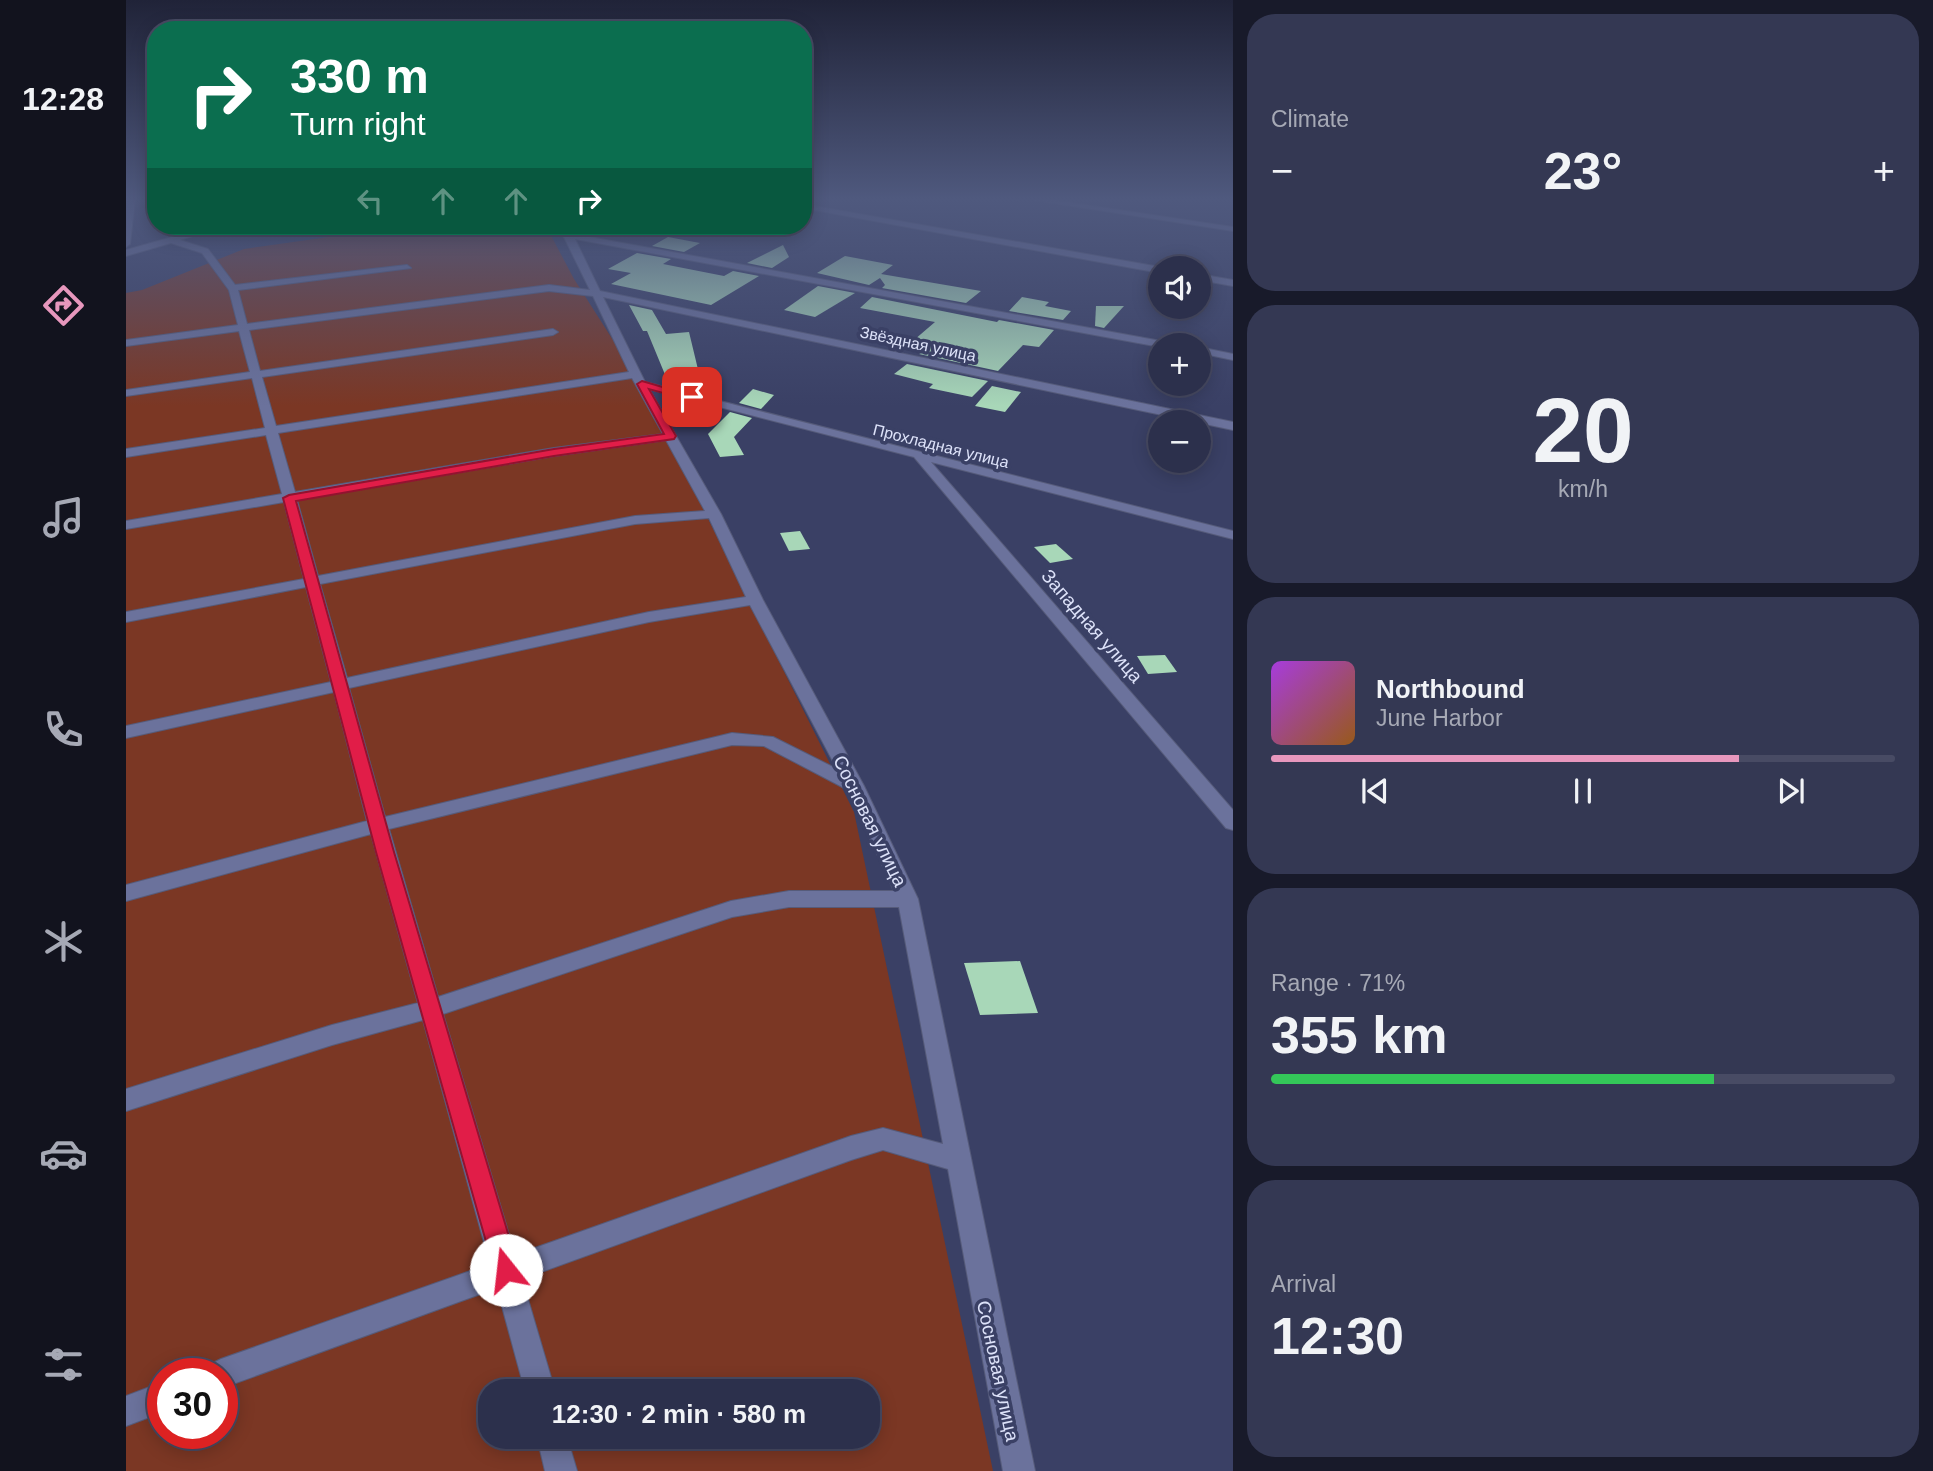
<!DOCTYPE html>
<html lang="en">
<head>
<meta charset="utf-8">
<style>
  :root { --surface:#2c304c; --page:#343853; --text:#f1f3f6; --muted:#a6a9b5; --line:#484b64; --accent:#e797bd }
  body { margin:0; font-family:Helvetica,sans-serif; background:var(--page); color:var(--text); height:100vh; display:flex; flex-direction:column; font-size:26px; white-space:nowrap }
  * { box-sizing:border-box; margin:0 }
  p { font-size:23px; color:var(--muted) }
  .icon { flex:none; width:38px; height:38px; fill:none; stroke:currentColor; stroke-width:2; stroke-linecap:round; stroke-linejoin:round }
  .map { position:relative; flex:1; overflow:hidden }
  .drawer { display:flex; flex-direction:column; gap:14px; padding:14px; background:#181a2a; width:700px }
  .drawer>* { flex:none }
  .guide { position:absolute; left:21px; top:21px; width:665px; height:214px; border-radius:28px; box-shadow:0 4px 18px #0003,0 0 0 2px var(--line); background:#0b6e4f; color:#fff; overflow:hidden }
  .fabs { position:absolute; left:1022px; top:256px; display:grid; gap:14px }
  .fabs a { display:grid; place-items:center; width:63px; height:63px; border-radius:50%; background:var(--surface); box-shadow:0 4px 18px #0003,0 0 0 2px var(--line); font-size:35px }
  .speed { position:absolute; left:21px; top:1358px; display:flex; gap:14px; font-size:35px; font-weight:700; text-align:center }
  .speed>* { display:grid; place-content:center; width:91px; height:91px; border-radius:50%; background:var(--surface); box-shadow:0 4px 18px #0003,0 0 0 2px var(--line); line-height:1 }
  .speed .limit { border:10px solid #d22; background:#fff; color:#111 }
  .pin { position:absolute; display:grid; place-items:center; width:60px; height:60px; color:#fff; margin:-30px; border-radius:14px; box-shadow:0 4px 10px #0006 }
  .me { position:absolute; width:77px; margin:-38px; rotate:344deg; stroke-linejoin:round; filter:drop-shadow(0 0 5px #0008) }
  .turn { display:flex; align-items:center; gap:24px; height:147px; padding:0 28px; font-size:32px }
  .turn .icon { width:91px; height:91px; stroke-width:2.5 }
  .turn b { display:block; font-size:49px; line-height:60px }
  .lanes { display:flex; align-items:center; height:66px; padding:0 28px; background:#0003; justify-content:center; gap:35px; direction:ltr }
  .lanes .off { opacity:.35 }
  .big { font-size:52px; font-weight:600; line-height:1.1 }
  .drawer .card { flex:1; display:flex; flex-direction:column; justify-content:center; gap:10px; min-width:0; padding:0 24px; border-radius:28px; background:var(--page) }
  .drawer .dial { align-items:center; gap:0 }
  .dial b { font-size:91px; line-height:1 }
  .song { display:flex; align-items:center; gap:21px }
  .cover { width:84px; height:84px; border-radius:10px; background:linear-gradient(135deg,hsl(280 70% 55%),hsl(30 70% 35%)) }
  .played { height:7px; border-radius:4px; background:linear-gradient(90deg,var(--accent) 75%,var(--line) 75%) }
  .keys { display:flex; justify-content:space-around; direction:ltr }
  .heat { display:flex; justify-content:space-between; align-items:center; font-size:38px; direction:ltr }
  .charge { height:10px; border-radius:5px; background:linear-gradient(90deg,#34c759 71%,var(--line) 0) }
  .trip { position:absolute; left:352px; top:1379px; width:402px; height:70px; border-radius:28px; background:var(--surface); box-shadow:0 4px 18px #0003,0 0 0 2px var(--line); font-weight:600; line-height:70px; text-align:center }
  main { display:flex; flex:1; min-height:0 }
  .tabs { display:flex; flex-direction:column; width:126px; justify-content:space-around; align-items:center; background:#12131e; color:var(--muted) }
  .tabs .icon { width:49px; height:49px }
  .tabs .selected { color:var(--accent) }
  .tabs b { font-size:32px; color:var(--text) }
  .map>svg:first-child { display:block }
  .green { fill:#7b3724; fill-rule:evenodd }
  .building { fill:#a8d7b8 }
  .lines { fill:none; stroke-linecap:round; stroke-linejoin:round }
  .minor-casing { stroke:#565b7a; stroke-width:2 }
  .minor { fill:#6b729c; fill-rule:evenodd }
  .route { fill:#e11d48; stroke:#92132f; stroke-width:2 }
  .labels { text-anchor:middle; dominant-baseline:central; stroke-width:7; stroke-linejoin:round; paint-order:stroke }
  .far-street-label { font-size:16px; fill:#dde2f9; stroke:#3a4065 }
  .street-label { font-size:19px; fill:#dde2f9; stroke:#3a4065 }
</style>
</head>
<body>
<main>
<nav class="tabs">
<b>12:28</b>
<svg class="icon selected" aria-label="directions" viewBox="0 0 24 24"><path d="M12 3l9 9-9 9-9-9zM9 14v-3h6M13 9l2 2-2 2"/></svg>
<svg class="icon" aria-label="music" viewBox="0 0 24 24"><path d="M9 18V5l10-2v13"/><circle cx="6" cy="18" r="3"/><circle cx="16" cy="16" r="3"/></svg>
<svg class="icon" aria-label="phone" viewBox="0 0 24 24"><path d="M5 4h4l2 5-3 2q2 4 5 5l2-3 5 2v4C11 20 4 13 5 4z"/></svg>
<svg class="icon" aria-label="climate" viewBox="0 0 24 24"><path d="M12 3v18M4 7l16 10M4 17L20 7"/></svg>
<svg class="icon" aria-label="car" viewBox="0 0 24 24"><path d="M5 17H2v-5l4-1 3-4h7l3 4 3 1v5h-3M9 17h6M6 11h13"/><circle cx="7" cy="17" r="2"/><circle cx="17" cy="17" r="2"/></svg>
<svg class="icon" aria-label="filters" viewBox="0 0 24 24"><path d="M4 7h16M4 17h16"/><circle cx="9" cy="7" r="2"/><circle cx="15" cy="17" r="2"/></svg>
</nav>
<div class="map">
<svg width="1107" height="1471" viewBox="0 0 1107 1471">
  <rect width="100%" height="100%" fill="#3a4065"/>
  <path class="green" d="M 281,226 L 420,226 L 448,279 L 515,384 L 728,812 L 867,1471 L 0,1471 L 0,293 L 16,290 L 118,249 ZM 37,1374 L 96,1374 L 96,1433 L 37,1433 ZM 364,1391 L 742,1391 L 742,1437 L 364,1437 Z"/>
  <g class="building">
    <polygon points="542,237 574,243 558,252 526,246"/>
    <polygon points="657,245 663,257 646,268 621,263"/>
    <polygon points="511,253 545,259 537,264 598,276 607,271 633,276 585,305 485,284 505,273 482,269"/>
    <polygon points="719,256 767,265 755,274 855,291 840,303 756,288 759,285 754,278 743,285 691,273"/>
    <polygon points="692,286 729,293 689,317 658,310"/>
    <polygon points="746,297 871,322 873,320 928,330 913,347 897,345 872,371 793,354 799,350 781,346 809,322 734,308"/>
    <polygon points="896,297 923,302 919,306 945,311 937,320 883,311"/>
    <polygon points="503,305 526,310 540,334 563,332 576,386 540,377 521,331 517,331"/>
    <polygon points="970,306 998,306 978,328 969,326"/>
    <polygon points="781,364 862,381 846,397 803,388 807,384 768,374"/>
    <polygon points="866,386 895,392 879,412 849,406"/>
    <polygon points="627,389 648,395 635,409 613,403"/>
    <polygon points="604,412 626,418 608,437 618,455 594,457 582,434"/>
    <polygon points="674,531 684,549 663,551 654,533"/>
    <polygon points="930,544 947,559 924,563 908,547"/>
    <polygon points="1039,655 1051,672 1022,674 1011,656"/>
    <polygon points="894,961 912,1013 854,1015 838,963"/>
  </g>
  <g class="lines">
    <defs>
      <g id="minor">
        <polygon points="1,200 9,200 4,244 0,247"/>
        <polygon points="907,200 927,200 1107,227 1107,231"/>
        <polygon points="677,204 1034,267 1036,268 1034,273 677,208"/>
        <path d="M 85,226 L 97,226 L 54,240 L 82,249 L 109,285 L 281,265 L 285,268 L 112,290 L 121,324 L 423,285 L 464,290 L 437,235 L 435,226 L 443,226 L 447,234 L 1046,343 L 1047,345 L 1034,347 L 449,239 L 474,291 L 1107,422 L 1107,430 L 477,297 L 519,382 L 1107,531 L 1107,539 L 805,462 L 1107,810 L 1107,830 L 1100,828 L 788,457 L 523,389 L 595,514 L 637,600 L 738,786 L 792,899 L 909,1471 L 877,1471 L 822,1169 L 757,1150 L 725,1160 L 396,1279 L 429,1391 L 399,1391 L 371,1288 L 96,1388 L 96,1374 L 80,1374 L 85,1364 L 95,1359 L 364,1264 L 297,1020 L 206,1045 L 0,1111 L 0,1089 L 206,1025 L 292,1003 L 245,834 L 0,901 L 0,885 L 241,821 L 208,692 L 0,738 L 0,726 L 205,682 L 180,587 L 0,622 L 0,612 L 178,579 L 158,502 L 0,529 L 0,521 L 156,494 L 140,435 L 0,457 L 0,449 L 139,428 L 126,378 L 0,396 L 0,390 L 124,372 L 113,331 L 0,346 L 0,340 L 112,325 L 103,290 L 76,253 L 45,243 L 0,256 L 0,250 ZM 423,291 L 467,296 L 503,372 L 150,426 L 136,377 L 427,335 L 432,332 L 427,329 L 134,371 L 123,330 ZM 506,378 L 537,434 L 428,448 L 169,492 L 152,433 ZM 540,440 L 579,511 L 509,516 L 192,576 L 171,500 L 428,456 ZM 583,518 L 620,597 L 523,612 L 221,678 L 194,584 L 509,524 ZM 624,605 L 711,769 L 647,737 L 606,733 L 259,817 L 223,688 L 523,622 ZM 606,745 L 638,746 L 722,790 L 768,891 L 663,891 L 605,901 L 312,997 L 263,829 ZM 663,907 L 773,907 L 817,1144 L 757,1128 L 725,1136 L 389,1255 L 317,1014 L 606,917 Z"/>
        <polygon points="1073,274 1107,280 1107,286 1073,280"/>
        <polygon points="1073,347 1107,354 1107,360 1073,353"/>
        <polygon points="37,1382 37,1412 0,1426 0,1396"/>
        <polygon points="411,1437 441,1437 451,1471 419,1471"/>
      </g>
    </defs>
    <use href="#minor" class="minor-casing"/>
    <use href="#minor" class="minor"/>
  </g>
  <linearGradient id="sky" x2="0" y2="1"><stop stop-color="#202338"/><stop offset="0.49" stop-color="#4f597e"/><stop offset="1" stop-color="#4f597e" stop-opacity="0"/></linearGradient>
  <rect width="1107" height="406" fill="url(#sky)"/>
  <polygon class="route" points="516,381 571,397 566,401 523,389 550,436 548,439 428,456 170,501 268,852 393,1270 389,1279 380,1283 372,1279 368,1270 250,852 157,498 163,495 428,449 538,434 511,384"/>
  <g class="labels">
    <g class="far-street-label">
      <text transform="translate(792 344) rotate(12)">Звёздная улица</text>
      <text transform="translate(815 446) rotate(14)">Прохладная улица</text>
    </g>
    <g class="street-label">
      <text transform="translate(966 626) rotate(49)">Западная улица</text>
      <text transform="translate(744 821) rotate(64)">Сосновая улица</text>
      <text transform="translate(872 1371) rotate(78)">Сосновая улица</text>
    </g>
  </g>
</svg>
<div class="fabs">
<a><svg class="icon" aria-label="sound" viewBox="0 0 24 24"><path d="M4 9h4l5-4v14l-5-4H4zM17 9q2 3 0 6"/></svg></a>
<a>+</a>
<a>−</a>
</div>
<div class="speed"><div class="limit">30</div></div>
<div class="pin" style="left:566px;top:397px;background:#d93025"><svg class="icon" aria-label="arrive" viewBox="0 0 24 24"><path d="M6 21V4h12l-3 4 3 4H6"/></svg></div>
<svg class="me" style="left:380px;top:1270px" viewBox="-20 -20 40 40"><circle r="19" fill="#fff"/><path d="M0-13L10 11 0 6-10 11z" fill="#e11d48"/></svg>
<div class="trip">12:30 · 2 min · 580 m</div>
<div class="guide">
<div class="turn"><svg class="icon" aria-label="right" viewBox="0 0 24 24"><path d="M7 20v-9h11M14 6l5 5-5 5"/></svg><div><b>330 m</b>Turn right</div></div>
<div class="lanes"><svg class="icon off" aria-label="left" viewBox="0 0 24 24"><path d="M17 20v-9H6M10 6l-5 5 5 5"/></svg><svg class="icon off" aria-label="ahead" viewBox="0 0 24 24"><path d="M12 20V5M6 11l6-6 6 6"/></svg><svg class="icon off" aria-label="ahead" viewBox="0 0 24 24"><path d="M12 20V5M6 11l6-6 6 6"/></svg><svg class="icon" aria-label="right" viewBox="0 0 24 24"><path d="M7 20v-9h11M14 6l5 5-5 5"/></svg></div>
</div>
</div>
<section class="drawer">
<div class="card"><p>Climate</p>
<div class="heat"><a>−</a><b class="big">23°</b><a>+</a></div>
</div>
<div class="card dial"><b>20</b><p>km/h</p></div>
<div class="card">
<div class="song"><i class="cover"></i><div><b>Northbound</b><p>June Harbor</p></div></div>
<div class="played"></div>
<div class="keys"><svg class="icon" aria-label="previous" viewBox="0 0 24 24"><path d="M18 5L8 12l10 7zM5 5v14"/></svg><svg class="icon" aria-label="pause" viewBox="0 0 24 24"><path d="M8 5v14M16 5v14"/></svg><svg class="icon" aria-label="next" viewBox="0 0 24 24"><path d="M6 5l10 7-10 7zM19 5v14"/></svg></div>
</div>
<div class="card"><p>Range · 71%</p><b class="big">355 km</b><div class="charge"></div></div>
<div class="card"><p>Arrival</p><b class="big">12:30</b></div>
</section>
</main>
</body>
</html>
